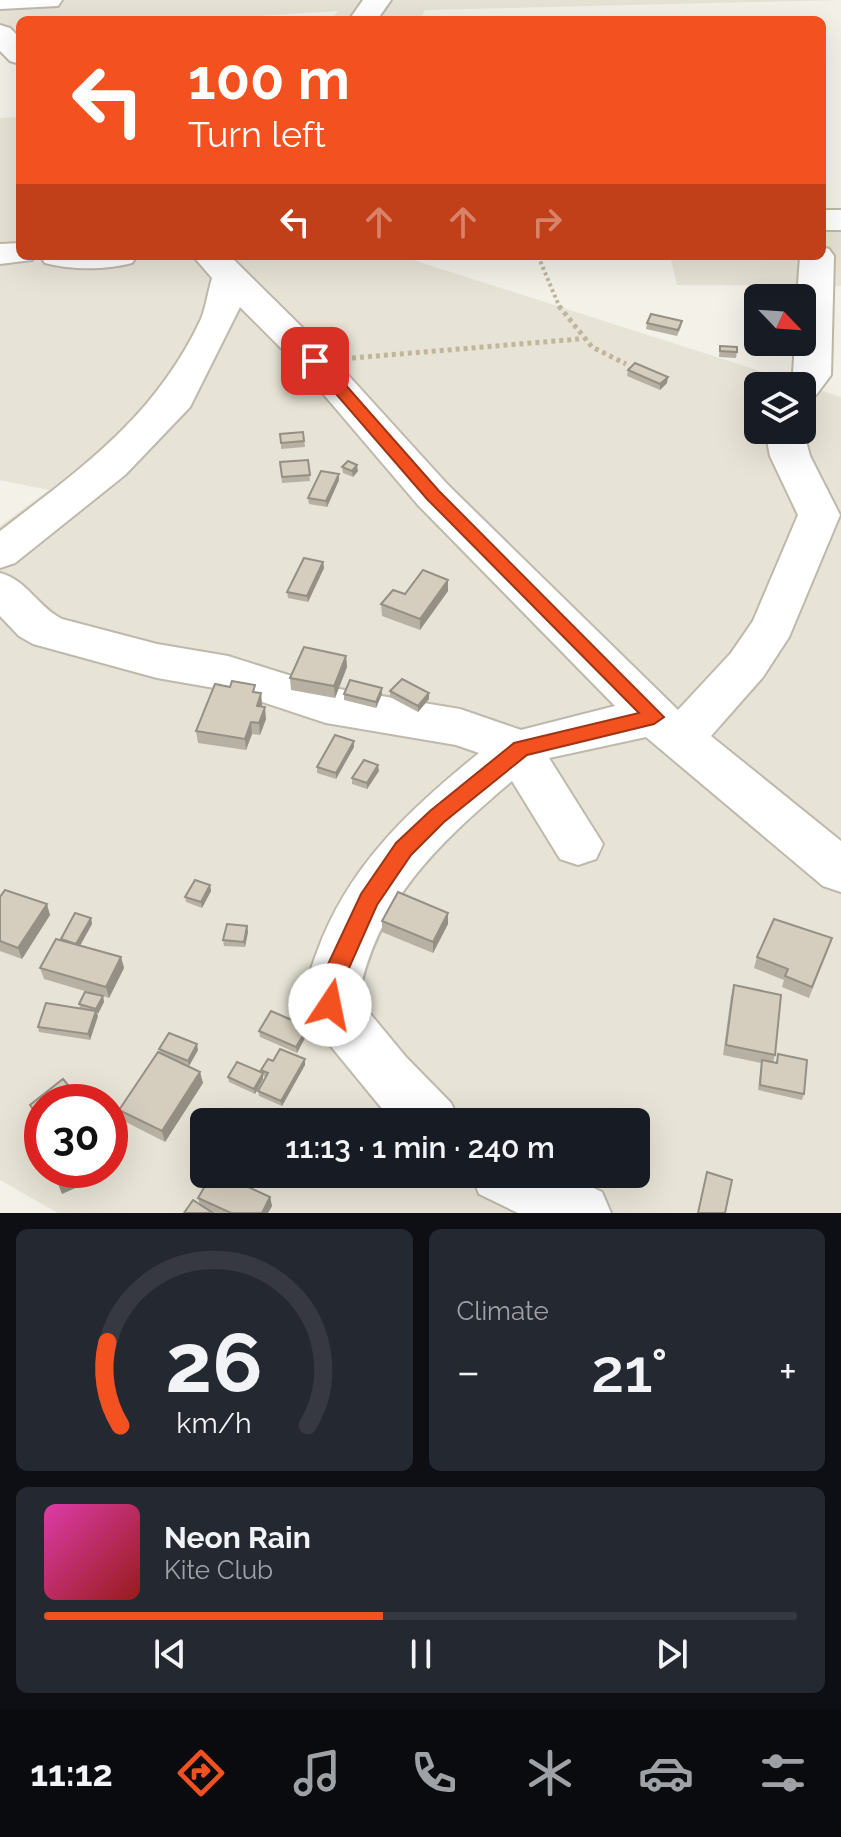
<!DOCTYPE html>
<html lang="en">
<head>
<meta charset="utf-8">
<style>
  :root { --surface:#171b24; --page:#242831; --text:#f1f3f6; --muted:#9ea1a6; --line:#363941; --accent:#f35120 }
  body { margin:0; font-family:Raleway,sans-serif; background:var(--page); color:var(--text); height:100vh; display:flex; flex-direction:column; font-size:30px; white-space:nowrap }
  * { box-sizing:border-box; margin:0 }
  p { font-size:26px; color:var(--muted) }
  .icon { flex:none; width:44px; height:44px; fill:none; stroke:currentColor; stroke-width:2; stroke-linecap:round; stroke-linejoin:round }
  .map { position:relative; height:1213px; overflow:hidden }
  .sheet { display:flex; flex-direction:column; gap:16px; padding:16px; background:#0d0f14; flex:1 }
  .sheet>* { flex:none }
  .guide { position:absolute; left:16px; top:16px; width:810px; height:244px; border-radius:12px; box-shadow:0 8px 32px #0002; background:#f35120; color:#fff; overflow:hidden }
  .needle { width:52px; rotate:115deg }
  .fabs { position:absolute; left:744px; top:284px; display:grid; gap:16px }
  .fabs a { display:grid; place-items:center; width:72px; height:72px; border-radius:12px; background:var(--surface); box-shadow:0 8px 32px #0002; font-size:40px }
  .speed { position:absolute; left:24px; top:1084px; display:flex; gap:16px; font-size:40px; font-weight:700; text-align:center }
  .speed>* { display:grid; place-content:center; width:104px; height:104px; border-radius:50%; background:var(--surface); box-shadow:0 8px 32px #0002; line-height:1 }
  .speed .limit { border:12px solid #d22; background:#fff; color:#111 }
  .pin { position:absolute; display:grid; place-items:center; width:68px; height:68px; color:#fff; margin:-34px; border-radius:16px; box-shadow:0 4px 12px #0006 }
  .me { position:absolute; width:88px; margin:-44px; rotate:11deg; stroke-linejoin:round; filter:drop-shadow(0 0 6px #0008) }
  .turn { display:flex; align-items:center; gap:28px; height:168px; padding:0 40px; font-size:36px }
  .turn .icon { width:104px; height:104px; stroke-width:2.5 }
  .turn b { display:block; font-size:56px; line-height:68px }
  .lanes { display:flex; align-items:center; height:76px; padding:0 40px; background:#0003; justify-content:center; gap:40px; direction:ltr }
  .lanes .off { opacity:.35 }
  .big { font-size:60px; font-weight:600; line-height:1.1 }
  .sheet .card { flex:1; display:flex; flex-direction:column; justify-content:center; gap:12px; min-width:0; padding:0 28px; border-radius:12px; background:var(--page) }
  .sheet .dial { align-items:center; gap:0 }
  .dial svg { height:208px; overflow:visible; fill:none; stroke:var(--line); stroke-width:7; stroke-linecap:round; text-anchor:middle }
  .dial text { fill:var(--text); stroke:none }
  .song { display:flex; align-items:center; gap:24px }
  .cover { width:96px; height:96px; border-radius:12px; background:linear-gradient(135deg,hsl(320 70% 55%),hsl(0 70% 35%)) }
  .played { height:8px; border-radius:4px; background:linear-gradient(90deg,var(--accent) 45%,var(--line) 45%) }
  .keys { display:flex; justify-content:space-around; direction:ltr }
  .heat { display:flex; justify-content:space-between; align-items:center; font-size:44px; direction:ltr }
  .sheet .tiles { flex:1; display:grid; gap:16px; grid-template-columns:1fr 1fr }
  .card:last-child { grid-column:span 2 }
  .trip { position:absolute; left:190px; top:1108px; width:460px; height:80px; border-radius:12px; background:var(--surface); box-shadow:0 8px 32px #0002; font-weight:600; line-height:80px; text-align:center }
  .dock { display:flex; height:128px; justify-content:space-around; align-items:center; background:#090b0e; color:var(--muted) }
  .dock .icon { width:56px; height:56px }
  .dock .current { color:var(--accent) }
  .dock b { font-size:36px; color:var(--text) }
  .map>svg:first-child { display:block }
  .residential { fill:#e7e3d6; fill-rule:evenodd }
  .lines { fill:none; stroke-linecap:round; stroke-linejoin:round }
  .minor-casing { stroke:#bfb9ab; stroke-width:4 }
  .path-far1 { stroke:#c0b69c; stroke-width:4; stroke-dasharray:3 3; stroke-linecap:butt }
  .path { stroke:#c0b69c; stroke-width:5; stroke-dasharray:4 4; stroke-linecap:butt }
  .minor { fill:#fff; fill-rule:evenodd }
  .wall { fill:#b7b1a3 }
  .shaded-wall { fill:#959085 }
  .building { fill:#d5cebe; stroke:#959085; stroke-width:2 }
  .route { fill:#f35120; stroke:#9e3515; stroke-width:2 }
</style>
</head>
<body>
<div class="map">
<svg width="841" height="1213" viewBox="0 0 841 1213">
  <rect width="100%" height="100%" fill="#f3f1e8"/>
  <g class="residential">
    <polygon points="0,0 841,0 425,10 420,20 328,20 339,11 191,20 20,20 20,30 0,31"/>
    <path d="M 20,117 L 20,256 L 401,256 L 841,397 L 841,1213 L 58,1213 L 0,1180 L 0,526 L 49,490 L 0,480 L 0,118 ZM 758,386 L 802,386 L 802,430 L 758,430 ZM 42,1102 L 110,1102 L 110,1170 L 42,1170 ZM 204,1122 L 636,1122 L 636,1174 L 204,1174 Z"/>
    <polygon points="841,216 841,286 677,285 670,256 822,256 822,217"/>
  </g>
  <g class="lines">
    <defs>
      <g id="minor">
        <polygon points="0,0 62,0 58,6 0,9"/>
        <polygon points="363,0 391,0 377,20 349,20"/>
        <polygon points="0,25 10,28 20,38 20,64 10,61 0,51"/>
        <rect x="822" y="210" width="19" height="20"/>
        <polygon points="20,243 20,256 35,256 32,260 0,264 0,244"/>
        <polygon points="822,247 829,249 834,256 831,375 816,395 802,399 802,386 784,386 793,373 795,342 802,342 802,298 797,298 800,256 822,256"/>
        <path d="M 40,256 L 137,256 L 132,263 C 106,270 71,270 45,263 Z"/>
        <path d="M 193,256 L 230,256 L 328,353 L 448,485 L 678,710 L 731,653 L 753,621 L 798,515 L 770,456 L 765,430 L 802,430 L 802,426 L 810,456 L 840,515 L 789,637 L 763,677 L 711,736 L 841,841 L 841,892 L 823,886 L 646,737 L 549,758 L 603,844 L 596,859 L 578,865 L 560,859 L 512,781 C 438,844 377,900 358,999 L 406,1057 L 451,1103 L 460,1122 L 393,1122 L 311,1022 C 299,997 308,977 317,952 C 348,866 410,809 479,753 L 456,745 L 326,723 L 226,690 L 157,678 L 33,644 L 19,636 L 0,616 L 0,573 C 27,580 38,607 62,619 L 157,644 L 228,656 L 327,687 L 460,709 L 521,730 L 615,706 L 418,505 L 302,369 L 240,307 L 190,407 L 125,475 L 15,563 L 0,568 L 0,531 C 83,467 155,417 201,319 C 206,307 208,291 212,278 Z"/>
        <polygon points="471,1174 564,1174 602,1192 611,1213 518,1213 479,1194"/>
      </g>
    </defs>
    <use href="#minor" class="minor-casing"/>
    <polyline class="path-far1" points="538,256 560,308"/>
    <g class="path">
      <polyline points="559,306 592,347 626,364"/>
      <polyline points="352,358 579,339"/>
    </g>
    <use href="#minor" class="minor"/>
  </g>
  <g class="wall">
    <polygon points="682,321 681,327 677,336 646,329 647,323"/>
    <polygon points="720,346 737,352 736,358 719,357"/>
    <polygon points="628,370 667,383 660,390 627,376"/>
    <polygon points="303,432 305,447 281,449 281,443"/>
    <polygon points="308,460 310,481 282,483 280,462"/>
    <polygon points="342,467 358,471 353,477 343,473"/>
    <polygon points="339,474 339,480 327,507 309,504 308,498"/>
    <polygon points="323,562 324,568 308,602 288,598 287,592"/>
    <polygon points="448,591 420,630 382,616 381,604"/>
    <polygon points="346,656 347,667 335,698 291,690 290,678"/>
    <polygon points="390,691 429,693 429,699 418,712 390,697"/>
    <polygon points="256,692 261,693 262,707 266,719 260,735 252,734 246,750 198,743 196,731"/>
    <polygon points="344,694 382,694 376,708 344,700"/>
    <polygon points="354,741 354,747 336,779 317,773 317,767"/>
    <polygon points="379,771 367,789 352,784 352,778"/>
    <polygon points="210,885 211,891 202,908 186,902 185,897"/>
    <polygon points="0,897 50,915 22,959 0,951"/>
    <polygon points="91,918 92,924 80,946 121,957 124,968 109,998 103,996 104,1002 97,1014 98,1016 90,1040 39,1032 38,1027 80,1008 79,1004 98,995 44,979 40,968 62,941 61,939"/>
    <polygon points="382,921 448,924 433,953 382,932"/>
    <polygon points="247,926 248,932 245,947 224,946 223,940"/>
    <polygon points="828,949 809,998 782,987 784,980 754,968 757,957"/>
    <polygon points="734,985 775,1055 773,1063 776,1063 778,1054 804,1094 802,1100 758,1090 761,1063 723,1055 731,996"/>
    <polygon points="308,1027 308,1032 297,1053 260,1037 259,1031"/>
    <polygon points="159,1049 198,1050 189,1066 203,1083 165,1142 122,1120 119,1110 160,1053"/>
    <polygon points="273,1061 305,1065 282,1106 259,1096 258,1091 266,1077 263,1076 263,1079 255,1094 229,1082 228,1077 261,1073 261,1070"/>
    <polygon points="63,1079 78,1097 86,1092 94,1102 42,1102 42,1123 31,1110 30,1105"/>
    <polygon points="270,1197 272,1206 268,1213 184,1213 200,1205 198,1198"/>
  </g>
  <g class="shaded-wall">
    <polygon points="668,377 667,383 660,390 660,384"/>
    <polygon points="357,465 358,471 353,477 352,471"/>
    <polygon points="339,474 339,480 327,507 326,501"/>
    <polygon points="323,562 324,568 308,602 307,596"/>
    <polygon points="448,580 448,591 420,630 420,619"/>
    <polygon points="346,656 347,667 335,698 334,686"/>
    <polygon points="382,688 382,694 376,708 376,702"/>
    <polygon points="261,693 262,705 258,718 257,706"/>
    <polygon points="429,693 429,699 418,712 418,706"/>
    <polygon points="265,707 266,719 260,735 259,723"/>
    <polygon points="251,722 252,734 246,750 245,739"/>
    <polygon points="354,741 354,747 336,779 336,773"/>
    <polygon points="378,765 379,771 367,789 367,783"/>
    <polygon points="210,885 211,891 202,908 201,902"/>
    <polygon points="47,904 50,915 22,959 18,948"/>
    <polygon points="448,913 448,924 433,953 433,942"/>
    <polygon points="91,918 92,924 78,949 76,944"/>
    <polygon points="247,926 248,932 245,947 244,942"/>
    <polygon points="121,957 124,968 109,998 106,987"/>
    <polygon points="103,996 104,1002 98,1014 96,1009"/>
    <polygon points="96,1011 98,1016 90,1040 88,1034"/>
    <polygon points="308,1027 308,1032 297,1053 296,1047"/>
    <polygon points="197,1044 198,1050 189,1066 188,1061"/>
    <polygon points="305,1059 305,1065 282,1106 281,1101"/>
    <polygon points="200,1072 203,1083 165,1142 162,1131"/>
    <polygon points="263,1073 263,1079 255,1094 254,1089"/>
    <polygon points="85,1172 89,1182 62,1194 58,1184"/>
    <polygon points="270,1197 272,1206 268,1213 262,1213"/>
  </g>
  <g class="building">
    <polygon points="651,314 682,321 678,330 647,323"/>
    <polygon points="720,346 737,347 737,352 720,351"/>
    <polygon points="635,363 668,377 660,384 628,370"/>
    <polygon points="303,432 304,441 281,443 280,434"/>
    <polygon points="308,460 310,475 282,477 280,462"/>
    <polygon points="348,461 357,465 352,471 342,467"/>
    <polygon points="321,471 339,474 326,501 308,498"/>
    <polygon points="304,558 323,562 307,596 287,592"/>
    <polygon points="423,570 448,580 420,619 381,604 393,590 405,594"/>
    <polygon points="304,647 346,656 334,686 290,678"/>
    <polygon points="402,679 429,693 418,706 390,691"/>
    <polygon points="350,680 382,688 376,702 344,694"/>
    <polygon points="232,681 255,685 253,692 261,693 257,706 265,707 259,723 251,722 245,739 196,731 215,684 230,687"/>
    <polygon points="335,735 354,741 336,773 317,767"/>
    <polygon points="364,760 378,765 367,783 352,778"/>
    <polygon points="195,880 210,885 201,902 185,897"/>
    <polygon points="5,890 47,904 18,948 0,941 0,897"/>
    <polygon points="398,892 448,913 433,942 382,921"/>
    <polygon points="75,913 91,918 76,944 61,939"/>
    <polygon points="774,919 832,938 812,987 785,976 788,969 757,957"/>
    <polygon points="227,924 247,926 244,942 223,940"/>
    <polygon points="56,939 121,957 106,987 40,968"/>
    <polygon points="734,985 781,995 775,1055 726,1045"/>
    <polygon points="85,992 103,996 96,1009 79,1004"/>
    <polygon points="46,1003 96,1011 88,1034 38,1027"/>
    <polygon points="271,1011 308,1027 296,1047 259,1031"/>
    <polygon points="169,1033 197,1044 188,1061 159,1049"/>
    <polygon points="280,1049 305,1059 281,1101 258,1091 268,1073 261,1070 268,1059 273,1061"/>
    <polygon points="158,1052 200,1072 162,1131 119,1110"/>
    <polygon points="778,1054 807,1060 804,1094 760,1085 762,1060 777,1063"/>
    <polygon points="237,1062 263,1073 254,1089 228,1077"/>
    <polygon points="63,1079 78,1097 86,1092 94,1102 42,1102 42,1120 30,1105"/>
    <polygon points="53,1170 84,1170 85,1172 58,1184"/>
    <polygon points="707,1172 732,1180 725,1213 698,1213"/>
    <polygon points="212,1174 220,1174 270,1197 262,1213 231,1213 198,1198"/>
    <polygon points="193,1200 213,1213 184,1213"/>
  </g>
  <polygon class="route" points="310,357 321,357 439,491 664,717 654,724 527,755 444,822 411,855 377,905 345,977 338,1013 330,1015 322,1013 319,1005 322,977 361,894 396,843 430,811 514,743 639,713 427,499 310,364"/>
</svg>
<div class="fabs">
<a><svg class="needle" viewBox="-14 -14 28 28"><path d="M0-13l5 13h-10z" fill="#e53935"/><path d="M0 13l5-13h-10z" fill="#9ea1a6"/></svg></a>
<a><svg class="icon" aria-label="layers" viewBox="0 0 24 24"><path d="M12 4l9 5-9 5-9-5zM3 14l9 5 9-5"/></svg></a>
</div>
<div class="speed"><div class="limit">30</div></div>
<div class="pin" style="left:315px;top:361px;background:#d93025"><svg class="icon" aria-label="arrive" viewBox="0 0 24 24"><path d="M6 21V4h12l-3 4 3 4H6"/></svg></div>
<svg class="me" style="left:330px;top:1005px" viewBox="-20 -20 40 40"><circle r="19" fill="#fff"/><path d="M0-13L10 11 0 6-10 11z" fill="#f35120"/></svg>
<div class="trip">11:13 · 1 min · 240 m</div>
<div class="guide">
<div class="turn"><svg class="icon" aria-label="left" viewBox="0 0 24 24"><path d="M17 20v-9H6M10 6l-5 5 5 5"/></svg><div><b>100 m</b>Turn left</div></div>
<div class="lanes"><svg class="icon" aria-label="left" viewBox="0 0 24 24"><path d="M17 20v-9H6M10 6l-5 5 5 5"/></svg><svg class="icon off" aria-label="ahead" viewBox="0 0 24 24"><path d="M12 20V5M6 11l6-6 6 6"/></svg><svg class="icon off" aria-label="ahead" viewBox="0 0 24 24"><path d="M12 20V5M6 11l6-6 6 6"/></svg><svg class="icon off" aria-label="right" viewBox="0 0 24 24"><path d="M7 20v-9h11M14 6l5 5-5 5"/></svg></div>
</div>
</div>
<section class="sheet">
<div class="tiles">
<div class="card dial"><svg viewBox="0 0 100 80">
<path d="M14 69A42 42 0 1 1 86 69"/>
<path d="M14 69A42 42 0 0 1 9 37" stroke="#f35120"/>
<text x="50" y="56" font-size="32" font-weight="700">26</text>
<text x="50" y="72" font-size="11">km/h</text>
</svg></div>
<div class="card"><p>Climate</p>
<div class="heat"><a>−</a><b class="big">21°</b><a>+</a></div>
</div>
<div class="card">
<div class="song"><i class="cover"></i><div><b>Neon Rain</b><p>Kite Club</p></div></div>
<div class="played"></div>
<div class="keys"><svg class="icon" aria-label="previous" viewBox="0 0 24 24"><path d="M18 5L8 12l10 7zM5 5v14"/></svg><svg class="icon" aria-label="pause" viewBox="0 0 24 24"><path d="M8 5v14M16 5v14"/></svg><svg class="icon" aria-label="next" viewBox="0 0 24 24"><path d="M6 5l10 7-10 7zM19 5v14"/></svg></div>
</div>
</div>
</section>
<nav class="dock">
<b>11:12</b>
<svg class="icon current" aria-label="directions" viewBox="0 0 24 24"><path d="M12 3l9 9-9 9-9-9zM9 14v-3h6M13 9l2 2-2 2"/></svg>
<svg class="icon" aria-label="music" viewBox="0 0 24 24"><path d="M9 18V5l10-2v13"/><circle cx="6" cy="18" r="3"/><circle cx="16" cy="16" r="3"/></svg>
<svg class="icon" aria-label="phone" viewBox="0 0 24 24"><path d="M5 4h4l2 5-3 2q2 4 5 5l2-3 5 2v4C11 20 4 13 5 4z"/></svg>
<svg class="icon" aria-label="climate" viewBox="0 0 24 24"><path d="M12 3v18M4 7l16 10M4 17L20 7"/></svg>
<svg class="icon" aria-label="car" viewBox="0 0 24 24"><path d="M5 17H2v-5l4-1 3-4h7l3 4 3 1v5h-3M9 17h6M6 11h13"/><circle cx="7" cy="17" r="2"/><circle cx="17" cy="17" r="2"/></svg>
<svg class="icon" aria-label="filters" viewBox="0 0 24 24"><path d="M4 7h16M4 17h16"/><circle cx="9" cy="7" r="2"/><circle cx="15" cy="17" r="2"/></svg>
</nav>
</body>
</html>
